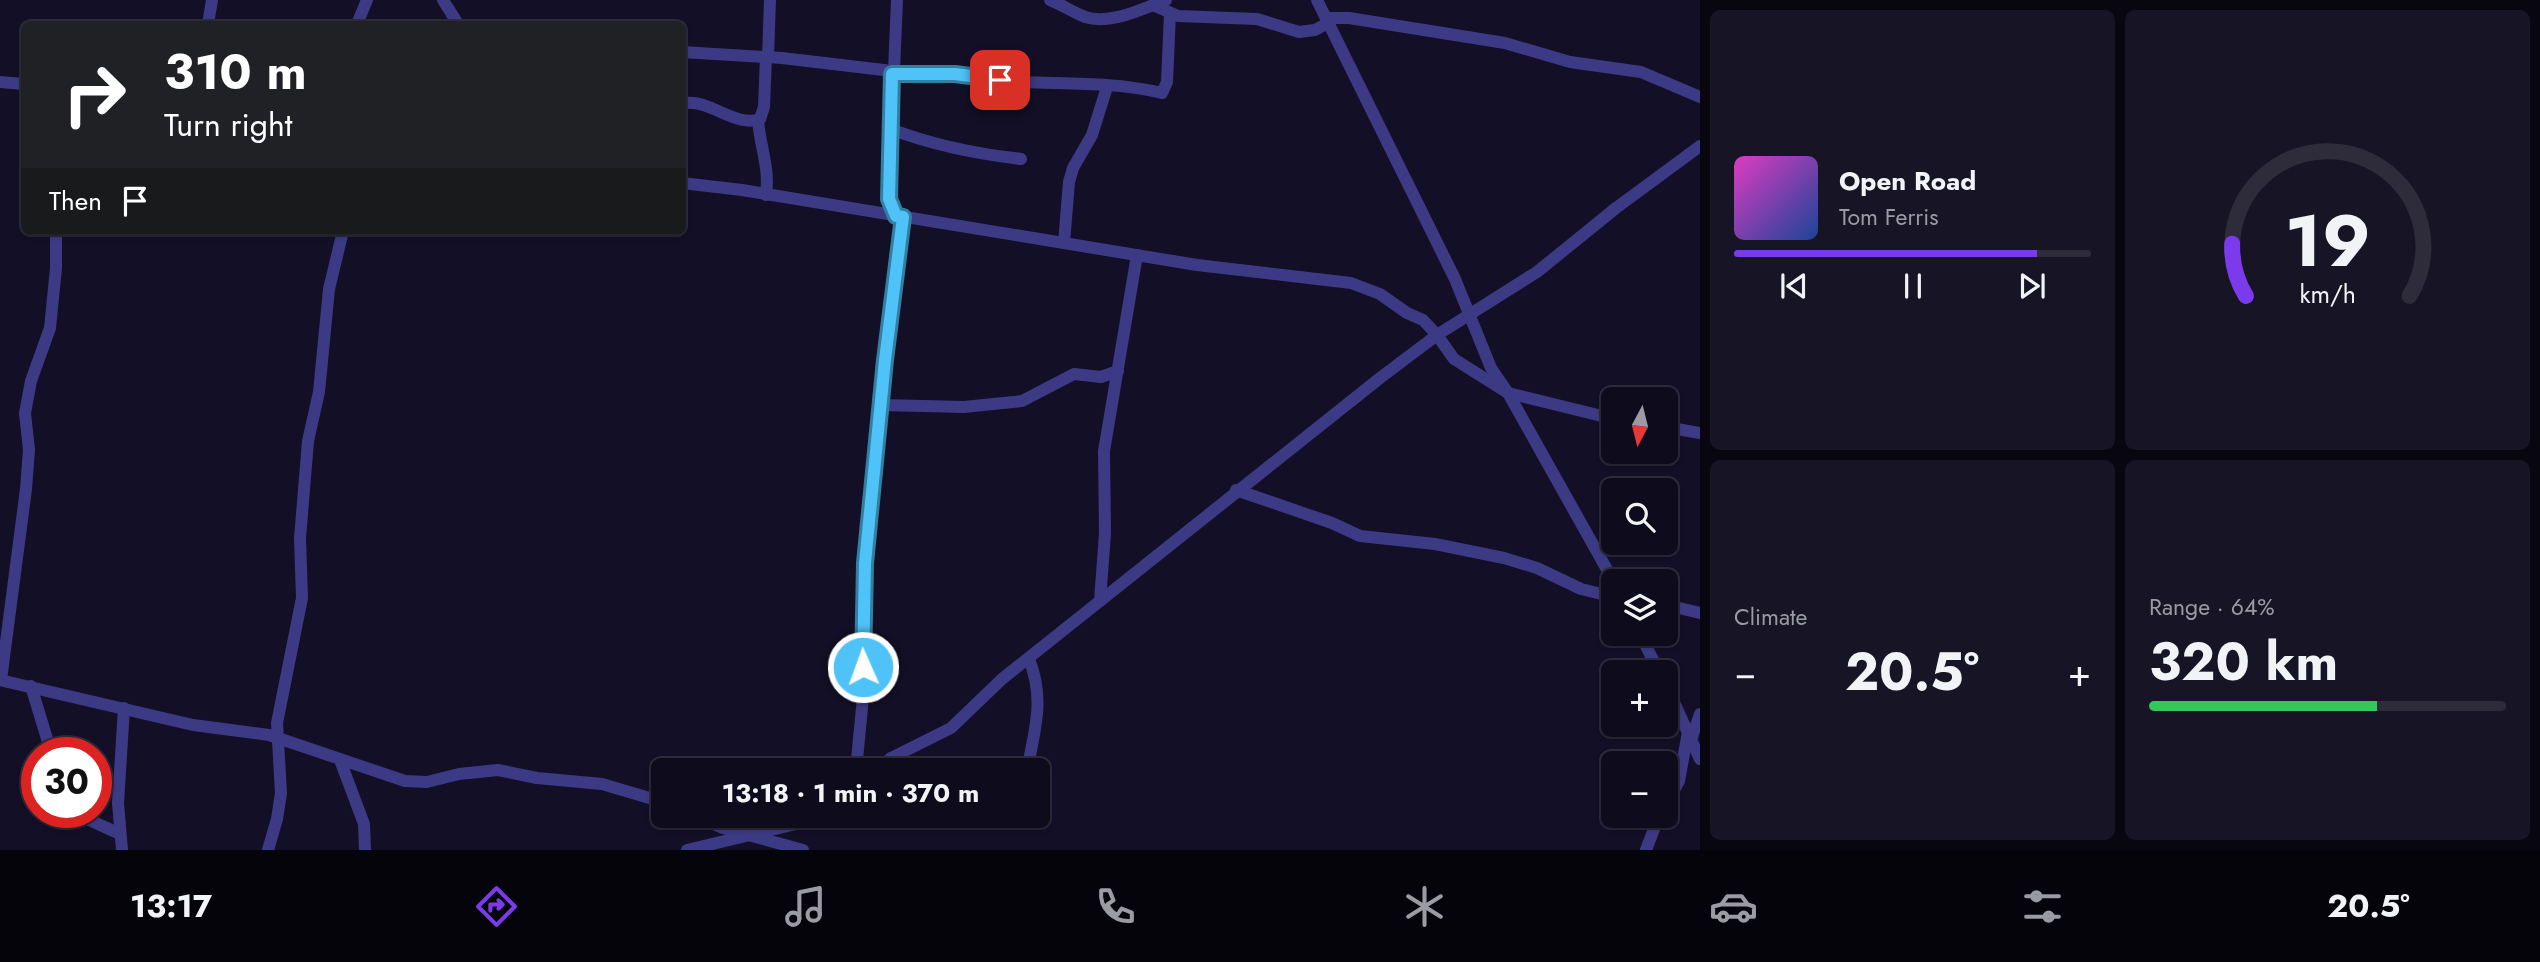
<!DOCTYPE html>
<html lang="en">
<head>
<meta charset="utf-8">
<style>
  :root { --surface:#0e0b1c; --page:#171425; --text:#f1f3f6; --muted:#9b9ba3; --line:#2e2b3b; --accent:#7c3aed }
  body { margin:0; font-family:Jost,sans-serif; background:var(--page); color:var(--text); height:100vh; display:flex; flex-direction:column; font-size:26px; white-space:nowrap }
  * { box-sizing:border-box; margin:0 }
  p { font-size:23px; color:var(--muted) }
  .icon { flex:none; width:38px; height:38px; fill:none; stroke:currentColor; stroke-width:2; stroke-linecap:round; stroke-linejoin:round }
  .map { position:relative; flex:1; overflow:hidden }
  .details { display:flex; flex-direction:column; gap:10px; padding:10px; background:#08060f; width:840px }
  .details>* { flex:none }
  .guide { position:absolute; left:21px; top:21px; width:665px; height:214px; border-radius:10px; box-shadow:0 2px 5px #0004,0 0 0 2px var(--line); background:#202124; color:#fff; overflow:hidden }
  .needle { width:46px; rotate:187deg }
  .buttons { position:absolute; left:1601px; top:387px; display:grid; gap:14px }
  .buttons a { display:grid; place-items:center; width:77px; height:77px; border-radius:10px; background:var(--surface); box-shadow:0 2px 5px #0004,0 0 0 2px var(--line); font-size:35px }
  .speed { position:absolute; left:21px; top:737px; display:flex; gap:14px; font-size:35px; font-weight:700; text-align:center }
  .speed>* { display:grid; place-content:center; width:91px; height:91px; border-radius:50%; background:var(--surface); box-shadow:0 2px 5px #0004,0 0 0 2px var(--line); line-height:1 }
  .speed .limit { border:10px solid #d22; background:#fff; color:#111 }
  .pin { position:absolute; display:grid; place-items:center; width:60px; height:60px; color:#fff; margin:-30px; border-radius:14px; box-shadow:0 4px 10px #0006 }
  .me { position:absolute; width:77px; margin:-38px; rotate:358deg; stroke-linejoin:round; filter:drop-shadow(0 0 5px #0008) }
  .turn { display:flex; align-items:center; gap:24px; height:147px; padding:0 28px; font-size:32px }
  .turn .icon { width:91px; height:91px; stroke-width:2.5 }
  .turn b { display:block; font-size:49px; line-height:60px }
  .then { display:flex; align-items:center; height:66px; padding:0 28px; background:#0003; gap:14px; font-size:26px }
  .big { font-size:52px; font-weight:700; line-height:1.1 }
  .details .widget { flex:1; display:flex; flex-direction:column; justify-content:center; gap:10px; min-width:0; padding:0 24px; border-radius:10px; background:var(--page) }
  .details .dial { align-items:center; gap:0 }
  .dial svg { height:182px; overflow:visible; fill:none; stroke:var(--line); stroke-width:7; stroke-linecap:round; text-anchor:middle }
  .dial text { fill:var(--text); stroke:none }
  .song { display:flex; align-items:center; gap:21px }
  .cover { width:84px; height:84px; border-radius:10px; background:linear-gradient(135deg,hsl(310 70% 55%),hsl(220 70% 35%)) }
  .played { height:7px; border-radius:4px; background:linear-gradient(90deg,var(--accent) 85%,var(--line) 85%) }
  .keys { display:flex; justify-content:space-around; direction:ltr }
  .heat { display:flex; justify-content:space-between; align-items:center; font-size:38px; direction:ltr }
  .charge { height:10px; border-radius:5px; background:linear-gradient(90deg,#34c759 64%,var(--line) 0) }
  .details .tiles { flex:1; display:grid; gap:10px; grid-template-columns:repeat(2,1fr) }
  .trip { position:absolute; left:651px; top:758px; width:399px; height:70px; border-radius:10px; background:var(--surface); box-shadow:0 2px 5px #0004,0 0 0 2px var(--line); font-weight:700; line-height:70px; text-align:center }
  .menu { display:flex; height:112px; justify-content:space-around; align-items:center; background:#06040b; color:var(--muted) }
  .menu .icon { width:49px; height:49px }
  .menu .selected { color:var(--accent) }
  .menu b { font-size:32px; color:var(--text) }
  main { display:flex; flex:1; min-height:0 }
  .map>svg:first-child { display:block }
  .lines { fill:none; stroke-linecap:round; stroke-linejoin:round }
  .minor { stroke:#3d3a85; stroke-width:12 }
  .route-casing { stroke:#337fa1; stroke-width:18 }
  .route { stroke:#4fc3f7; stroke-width:12 }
</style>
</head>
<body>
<main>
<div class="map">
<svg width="1700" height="850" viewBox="0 0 1700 850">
  <rect width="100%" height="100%" fill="#130f26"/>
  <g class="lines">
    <g class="minor">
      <polyline points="443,0 458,24"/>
      <path d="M 1050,0 C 1062,5 1073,12 1085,17 C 1111,25 1142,9 1166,0"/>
      <polyline points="1317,0 1455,279 1491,368 1508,393 1614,582"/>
      <polyline points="1153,5 1178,16 1257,19 1299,32 1315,30 1328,23"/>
      <polyline points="1326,18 1349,18 1505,43 1570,62 1641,72 1700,97"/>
      <polyline points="208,24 212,0"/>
      <polyline points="357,24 367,0"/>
      <polyline points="682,52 782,58 892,71"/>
      <polyline points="768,57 770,0"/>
      <path d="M 892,74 C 936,71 978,80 1022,82 C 1068,84 1116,82 1162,93 L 1167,82 L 1170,13"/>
      <polyline points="0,82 24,84"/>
      <path d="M 682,107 L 686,103 C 711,100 736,128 760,119 L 764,107 L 766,57"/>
      <path d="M 758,120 C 760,147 770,168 766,195"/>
      <path d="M 891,129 C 932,145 978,154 1021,159"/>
      <polyline points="682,183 742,190 1197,265 1351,283 1380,294 1407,313 1423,320 1437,335 1454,359 1508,393 1614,419"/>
      <polyline points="896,216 889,199 889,187 897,0"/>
      <polyline points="1064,243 1069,182 1073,168 1092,135 1107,87"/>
      <polyline points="881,405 964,407 1022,401 1074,374 1101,377 1118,371"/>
      <polyline points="1666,427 1700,433"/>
      <polyline points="1236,490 1332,523 1360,536 1435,544 1504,558 1537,568 1581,589 1614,597"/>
      <polyline points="1100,601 1105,533 1104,451 1137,255"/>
      <polyline points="1666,605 1700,613"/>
      <polyline points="1640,634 1659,672"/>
      <polyline points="0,680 193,725 269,735 405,781 427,782 459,774 498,770 537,778 602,784 663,802"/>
      <polyline points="1,680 26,489 29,450 25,413 31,381 50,328 56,268 56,231"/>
      <polyline points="1666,685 1700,759"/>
      <polyline points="31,686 51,752"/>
      <polyline points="1691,740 1700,714"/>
      <polyline points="891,758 945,770"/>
      <polyline points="340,760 364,824 365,850"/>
      <polyline points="856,770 864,687 861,646 865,563 885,360 903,217"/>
      <polyline points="877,770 891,758 951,728 1002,679 1380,378 1437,335 1537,272 1616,208 1700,146"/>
      <path d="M 1027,770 C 1035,729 1045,699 1029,659"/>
      <polyline points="1666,804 1679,781 1688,732"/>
      <polyline points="72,812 120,834"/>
      <polyline points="695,816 723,828 803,850"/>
      <polyline points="122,850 118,803 124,708"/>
      <polyline points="268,850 277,819 281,793 277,723 302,598 300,538 308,441 319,392 329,289 343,231"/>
      <polyline points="687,850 796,824 818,816"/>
      <polyline points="1646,850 1659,816"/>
    </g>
  </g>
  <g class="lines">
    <defs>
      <polyline id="route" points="863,667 865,563 885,360 903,217 896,216 889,199 892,74 955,74 1000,80"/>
    </defs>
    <use href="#route" class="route-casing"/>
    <use href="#route" class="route"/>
  </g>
</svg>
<div class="buttons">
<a><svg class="needle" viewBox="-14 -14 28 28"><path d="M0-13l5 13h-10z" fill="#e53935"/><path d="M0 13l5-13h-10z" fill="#9b9ba3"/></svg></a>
<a><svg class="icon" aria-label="search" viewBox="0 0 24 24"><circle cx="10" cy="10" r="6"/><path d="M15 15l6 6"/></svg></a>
<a><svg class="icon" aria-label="layers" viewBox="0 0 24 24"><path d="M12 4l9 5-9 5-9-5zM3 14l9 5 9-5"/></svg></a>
<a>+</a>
<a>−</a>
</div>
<div class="speed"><div class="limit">30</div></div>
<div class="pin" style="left:1000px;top:80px;background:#d93025"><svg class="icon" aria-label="arrive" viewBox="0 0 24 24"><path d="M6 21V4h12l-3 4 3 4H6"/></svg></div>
<svg class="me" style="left:863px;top:667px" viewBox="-20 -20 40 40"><circle r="17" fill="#4fc3f7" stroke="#fff" stroke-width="3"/><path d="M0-11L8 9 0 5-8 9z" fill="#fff"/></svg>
<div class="trip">13:18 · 1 min · 370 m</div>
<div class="guide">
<div class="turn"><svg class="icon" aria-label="right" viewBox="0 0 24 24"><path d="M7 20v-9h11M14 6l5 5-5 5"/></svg><div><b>310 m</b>Turn right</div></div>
<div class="then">Then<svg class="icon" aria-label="arrive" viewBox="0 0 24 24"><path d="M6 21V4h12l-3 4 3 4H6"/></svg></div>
</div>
</div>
<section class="details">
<div class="tiles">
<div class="widget">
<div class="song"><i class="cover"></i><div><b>Open Road</b><p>Tom Ferris</p></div></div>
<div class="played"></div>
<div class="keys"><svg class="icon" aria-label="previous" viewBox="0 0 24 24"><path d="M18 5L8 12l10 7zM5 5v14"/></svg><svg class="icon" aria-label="pause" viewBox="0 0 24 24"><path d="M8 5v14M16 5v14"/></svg><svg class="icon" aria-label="next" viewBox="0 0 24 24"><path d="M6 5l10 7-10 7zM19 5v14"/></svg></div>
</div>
<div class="widget dial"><svg viewBox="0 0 100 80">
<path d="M14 69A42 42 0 1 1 86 69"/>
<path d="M14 69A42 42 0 0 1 8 46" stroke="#7c3aed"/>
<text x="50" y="56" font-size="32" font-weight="700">19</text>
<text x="50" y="72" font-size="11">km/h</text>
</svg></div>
<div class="widget"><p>Climate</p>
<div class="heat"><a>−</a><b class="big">20.5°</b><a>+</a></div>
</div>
<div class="widget"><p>Range · 64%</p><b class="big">320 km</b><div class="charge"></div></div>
</div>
</section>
</main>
<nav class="menu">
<b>13:17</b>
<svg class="icon selected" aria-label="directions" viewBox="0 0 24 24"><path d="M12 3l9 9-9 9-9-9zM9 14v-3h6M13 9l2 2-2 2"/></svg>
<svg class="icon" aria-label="music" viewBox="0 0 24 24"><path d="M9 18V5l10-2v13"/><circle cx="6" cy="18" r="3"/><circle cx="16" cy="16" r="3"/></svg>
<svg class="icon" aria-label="phone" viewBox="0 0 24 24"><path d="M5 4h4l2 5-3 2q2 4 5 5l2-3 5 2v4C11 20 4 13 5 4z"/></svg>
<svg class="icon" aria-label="climate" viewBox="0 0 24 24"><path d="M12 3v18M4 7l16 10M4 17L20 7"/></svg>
<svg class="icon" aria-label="car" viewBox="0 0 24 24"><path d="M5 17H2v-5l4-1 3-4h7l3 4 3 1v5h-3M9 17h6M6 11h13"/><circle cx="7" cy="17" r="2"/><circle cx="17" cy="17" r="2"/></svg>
<svg class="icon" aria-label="filters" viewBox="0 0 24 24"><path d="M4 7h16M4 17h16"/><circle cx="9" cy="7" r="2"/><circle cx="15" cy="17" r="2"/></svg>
<b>20.5°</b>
</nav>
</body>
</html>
